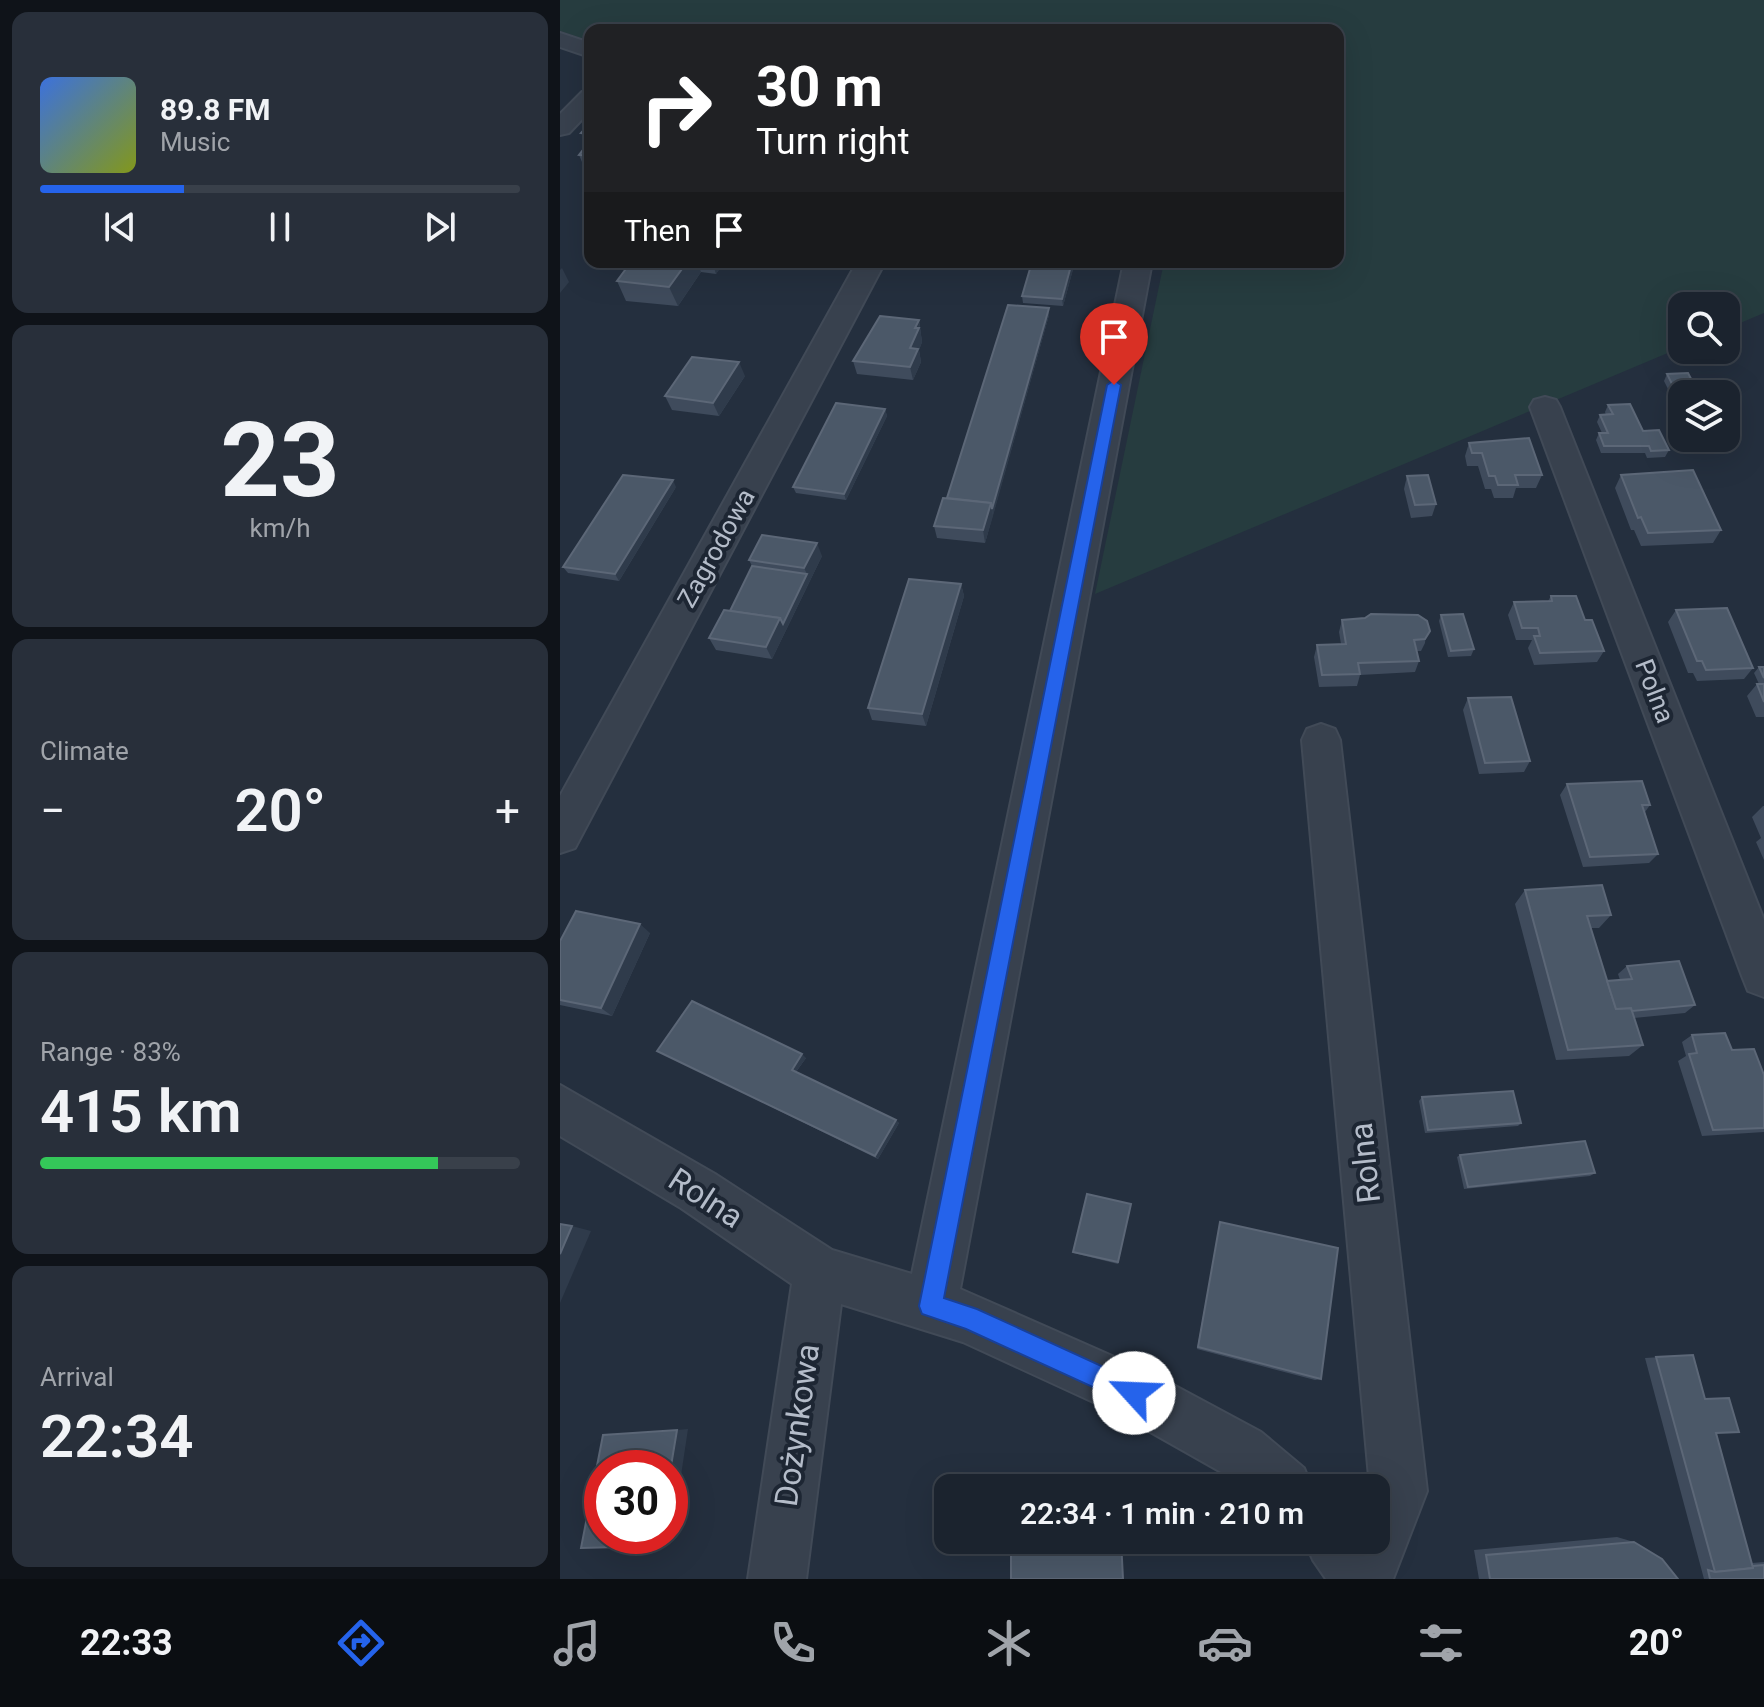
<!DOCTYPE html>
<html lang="en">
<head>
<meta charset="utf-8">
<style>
  :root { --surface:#1b232e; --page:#282f3a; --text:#f1f3f6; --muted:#a0a4aa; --line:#39404a; --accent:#2563eb }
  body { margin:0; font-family:Roboto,sans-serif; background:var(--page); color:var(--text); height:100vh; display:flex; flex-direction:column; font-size:30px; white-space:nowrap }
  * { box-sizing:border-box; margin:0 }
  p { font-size:26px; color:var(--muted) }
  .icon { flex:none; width:44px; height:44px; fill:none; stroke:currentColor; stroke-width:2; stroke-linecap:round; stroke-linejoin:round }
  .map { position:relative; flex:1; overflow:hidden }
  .panel { display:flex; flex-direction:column; gap:12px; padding:12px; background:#0f1319; width:560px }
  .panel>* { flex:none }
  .guide { position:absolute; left:24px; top:24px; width:760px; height:244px; border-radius:16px; box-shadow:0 8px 32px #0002,0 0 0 2px var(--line); background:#202124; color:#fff; overflow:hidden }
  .tools { position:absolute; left:1108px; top:292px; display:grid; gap:16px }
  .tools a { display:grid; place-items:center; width:72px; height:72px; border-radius:16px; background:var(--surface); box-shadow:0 8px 32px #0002,0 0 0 2px var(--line); font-size:40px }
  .speed { position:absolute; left:24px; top:1450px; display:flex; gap:16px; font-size:40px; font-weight:700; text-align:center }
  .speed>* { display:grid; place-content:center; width:104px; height:104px; border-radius:50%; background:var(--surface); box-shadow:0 8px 32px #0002,0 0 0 2px var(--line); line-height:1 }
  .speed .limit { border:12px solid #d22; background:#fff; color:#111 }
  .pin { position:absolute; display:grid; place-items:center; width:68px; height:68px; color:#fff; margin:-82px -34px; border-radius:50% 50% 50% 0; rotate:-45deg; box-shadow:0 0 8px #0007 }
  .pin .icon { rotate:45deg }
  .me { position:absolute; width:88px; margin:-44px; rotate:295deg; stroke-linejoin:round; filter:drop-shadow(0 0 6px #0008) }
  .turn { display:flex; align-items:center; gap:28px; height:168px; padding:0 40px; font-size:36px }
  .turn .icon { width:104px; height:104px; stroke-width:2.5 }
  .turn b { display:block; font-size:56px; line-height:68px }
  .then { display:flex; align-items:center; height:76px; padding:0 40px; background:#0003; gap:16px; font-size:30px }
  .big { font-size:60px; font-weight:600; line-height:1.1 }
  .panel .tile { flex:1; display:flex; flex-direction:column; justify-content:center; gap:12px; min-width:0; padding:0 28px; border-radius:16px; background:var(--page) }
  .panel .dial { align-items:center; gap:0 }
  .dial b { font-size:104px; line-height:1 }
  .song { display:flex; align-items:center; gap:24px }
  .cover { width:96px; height:96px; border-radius:12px; background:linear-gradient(135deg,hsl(220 70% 55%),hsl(70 70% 35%)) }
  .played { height:8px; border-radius:4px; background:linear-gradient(90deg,var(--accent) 30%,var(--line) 30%) }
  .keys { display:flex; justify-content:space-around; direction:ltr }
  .heat { display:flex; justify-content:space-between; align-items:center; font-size:44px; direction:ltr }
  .charge { height:12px; border-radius:6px; background:linear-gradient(90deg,#34c759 83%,var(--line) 0) }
  .trip { position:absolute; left:374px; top:1474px; width:456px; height:80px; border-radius:16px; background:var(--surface); box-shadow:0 8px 32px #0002,0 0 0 2px var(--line); font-weight:600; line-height:80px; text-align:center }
  .tabs { display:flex; height:128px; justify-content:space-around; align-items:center; background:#0b0e12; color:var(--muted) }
  .tabs .icon { width:56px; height:56px }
  .tabs .current { color:var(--accent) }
  .tabs b { font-size:36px; color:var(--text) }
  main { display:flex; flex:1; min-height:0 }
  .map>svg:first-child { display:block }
  .green { fill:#263c3f }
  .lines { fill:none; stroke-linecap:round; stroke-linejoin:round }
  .minor-casing { stroke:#414a57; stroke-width:4 }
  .minor { fill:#38414e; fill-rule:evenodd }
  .wall { fill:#3f4b5c }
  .shaded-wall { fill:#2f3b4b }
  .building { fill:#4b5868; stroke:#5c6777; stroke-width:2 }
  .route { fill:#2563eb; stroke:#184099; stroke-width:2 }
  .labels { text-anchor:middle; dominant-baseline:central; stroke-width:8; stroke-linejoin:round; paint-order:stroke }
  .street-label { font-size:26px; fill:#b4bcc9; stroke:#1d2633 }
  .near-street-label { font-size:32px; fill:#b4bcc9; stroke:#1d2633 }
</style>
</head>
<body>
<main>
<section class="panel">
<div class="tile">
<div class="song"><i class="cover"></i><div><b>89.8 FM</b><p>Music</p></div></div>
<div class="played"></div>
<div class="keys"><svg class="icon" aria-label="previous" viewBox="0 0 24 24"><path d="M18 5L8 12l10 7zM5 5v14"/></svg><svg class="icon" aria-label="pause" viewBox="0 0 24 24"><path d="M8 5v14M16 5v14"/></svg><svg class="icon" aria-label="next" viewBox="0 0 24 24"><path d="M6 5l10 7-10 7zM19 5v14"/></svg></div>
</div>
<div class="tile dial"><b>23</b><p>km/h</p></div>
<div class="tile"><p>Climate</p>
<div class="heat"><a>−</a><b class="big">20°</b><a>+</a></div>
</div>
<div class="tile"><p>Range · 83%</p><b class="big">415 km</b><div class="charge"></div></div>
<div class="tile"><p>Arrival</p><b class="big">22:34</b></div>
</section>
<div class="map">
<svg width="1204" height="1579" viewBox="0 0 1204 1579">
  <rect width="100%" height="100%" fill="#242f3e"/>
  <polygon class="green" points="0,0 1204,0 1204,313 1166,329 1166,306 1122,306 1122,347 535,594 604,262 778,262 778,30 30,30 30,41 0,31"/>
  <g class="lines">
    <defs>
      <g id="minor">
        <polygon points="0,33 30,43 30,57 0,47"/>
        <polygon points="30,90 30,111 9,133 0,135 0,114 22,92"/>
        <polygon points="297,262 325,262 15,848 0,853 0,796"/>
        <polygon points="564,262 592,262 400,1289 593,1374 701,1432 744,1468 752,1488 681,1488 661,1472 555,1412 403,1342 281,1304 246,1579 188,1579 232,1284 121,1208 0,1136 0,1085 155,1174 272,1250 352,1274"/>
        <polygon points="985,397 996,400 1000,407 1204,920 1204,997 1188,991 1182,976 970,407 974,400"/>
        <polygon points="761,724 775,729 780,740 867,1491 833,1579 766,1579 753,1560 744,1540 816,1540 816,1488 810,1488 742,740 747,729"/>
      </g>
    </defs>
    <use href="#minor" class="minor-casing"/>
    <use href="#minor" class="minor"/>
  </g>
  <g class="wall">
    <polygon points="30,123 30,170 25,169 19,155 27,145 21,133"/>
    <polygon points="71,262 164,262 156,274 141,272 118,306 66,301 57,281"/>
    <polygon points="515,262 503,306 463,303 462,296"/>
    <polygon points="489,308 489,315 425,543 377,538 374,526 387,498"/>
    <polygon points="359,320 362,342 359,350 361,362 353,380 297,374 293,361"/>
    <polygon points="1107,374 1122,394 1122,417 1104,381"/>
    <polygon points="185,376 159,416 112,410 105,396"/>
    <polygon points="1048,405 1109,450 1105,457 1087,458 1085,453 1041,453 1036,440 1039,433 1042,433 1037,422 1040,415 1046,415 1045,412"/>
    <polygon points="325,409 327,416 286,500 236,493 233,487"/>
    <polygon points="909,443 982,475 976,488 956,488 953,498 934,498 931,489 925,489 918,466 907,466 905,456"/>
    <polygon points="1061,475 1161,530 1153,543 1081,546 1074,530 1071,530 1055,488"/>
    <polygon points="847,476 876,504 872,516 851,518 844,489"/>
    <polygon points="116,487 59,581 8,573 3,567"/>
    <polygon points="262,556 212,659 156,650 149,638 170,611 192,566 189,560"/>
    <polygon points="401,584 404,596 366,726 312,720 308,708"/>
    <polygon points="991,596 1025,620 1044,651 1037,662 974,665 968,648 972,640 956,640 948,615 954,602 988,601"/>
    <polygon points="1116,610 1193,668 1184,679 1137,681 1133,673 1128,673 1108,622"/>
    <polygon points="881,615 914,649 911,656 888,657 879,621"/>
    <polygon points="782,620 867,621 865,643 861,651 857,651 859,661 855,672 800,675 797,686 759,687 754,657 757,645 781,644 779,632"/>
    <polygon points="1199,667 1204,667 1204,717 1196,717 1187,696 1197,684 1199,684 1194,673"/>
    <polygon points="908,698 970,761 964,772 919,774 903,710"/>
    <polygon points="1007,784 1090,805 1085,812 1098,854 1089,863 1023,867 1000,795"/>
    <polygon points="1203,806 1204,806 1204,860 1196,842 1201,838 1192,817"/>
    <polygon points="965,890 1051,915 1039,928 1031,928 1047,981 1060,980 1058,974 1067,966 1135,1005 1125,1013 1074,1018 1083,1045 1069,1056 996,1060 955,904"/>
    <polygon points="90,933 52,1016 0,1005 0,941"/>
    <polygon points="1132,1035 1204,1075 1204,1132 1142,1136 1118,1061 1126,1056 1122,1042"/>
    <polygon points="97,1051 246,1058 236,1072 339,1123 318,1159"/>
    <polygon points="862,1097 961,1123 958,1126 865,1133 859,1101"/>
    <polygon points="900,1155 1035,1173 1030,1176 904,1189 897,1157"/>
    <polygon points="571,1204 558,1264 514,1253 513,1252"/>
    <polygon points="660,1222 761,1379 755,1380 637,1349"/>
    <polygon points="1133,1355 1145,1399 1169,1398 1156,1433 1192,1563 1204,1562 1204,1579 1144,1579 1085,1358"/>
    <polygon points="1057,1537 1074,1542 1118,1579 919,1579 914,1550"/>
  </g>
  <g class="shaded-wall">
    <polygon points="127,262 137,262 141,272 118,306 109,287"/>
    <polygon points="152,262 164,262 156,274"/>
    <polygon points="512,262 515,262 503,306 502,299"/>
    <polygon points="2,268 9,282 0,293 0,270"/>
    <polygon points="489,308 489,315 433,516 432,509"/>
    <polygon points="359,320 362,342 359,350 361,362 353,380 350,367 350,348 355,328"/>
    <polygon points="179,362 185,376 159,416 153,403"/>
    <polygon points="325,409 327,416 286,500 284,494"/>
    <polygon points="113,480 116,487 59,581 55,574"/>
    <polygon points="431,503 433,516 425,543 423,530"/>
    <polygon points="257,543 262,556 212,659 206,647 220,618 247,574 244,568"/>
    <polygon points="401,584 404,596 366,726 362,714"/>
    <polygon points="80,924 90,933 52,1016 41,1008"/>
    <polygon points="242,1054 246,1058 235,1073 232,1070"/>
    <polygon points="336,1120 339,1123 318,1159 315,1156"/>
    <polygon points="12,1226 31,1231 0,1303 0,1254"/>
    <polygon points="128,1429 111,1542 98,1546 100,1536 110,1536 110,1472 117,1430"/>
  </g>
  <g class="building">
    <polygon points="30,123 30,134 21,133"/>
    <polygon points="30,141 30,156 19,155"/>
    <polygon points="71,262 127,262 109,287 57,281"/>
    <polygon points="472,262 512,262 502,299 462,296"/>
    <polygon points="448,305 489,308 432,509 431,503 387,498"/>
    <polygon points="320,316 359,320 355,328 359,328 350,348 358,349 350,367 293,361"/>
    <polygon points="132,357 179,362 153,403 105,396"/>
    <polygon points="1128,373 1139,394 1122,394 1122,404 1107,374"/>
    <polygon points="276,403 325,409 284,494 233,487"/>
    <polygon points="1070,404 1083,431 1099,430 1109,450 1091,451 1089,446 1044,446 1039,433 1048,433 1040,415 1053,414 1048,405"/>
    <polygon points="969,438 982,475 955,475 958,485 938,485 935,476 929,476 922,453 912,453 909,443"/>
    <polygon points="1133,470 1161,530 1088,533 1081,517 1078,518 1061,475"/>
    <polygon points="63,475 113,480 55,574 3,567"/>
    <polygon points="868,475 876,504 855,505 847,476"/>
    <polygon points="383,498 431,503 423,530 374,526"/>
    <polygon points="202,535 257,543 244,568 189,560"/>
    <polygon points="192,566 247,574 223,624 220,618 170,611"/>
    <polygon points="349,579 401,584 362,714 308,708"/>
    <polygon points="991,596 1016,596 1025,620 1032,620 1044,651 980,653 974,636 980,636 978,628 962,628 954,602 992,601"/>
    <polygon points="1167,608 1193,668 1146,670 1142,661 1137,661 1116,610"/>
    <polygon points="164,610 220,618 206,647 149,638"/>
    <polygon points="811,614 858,615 867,621 870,631 865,639 854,640 859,661 798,663 800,674 762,675 757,645 786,644 782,620 805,618"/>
    <polygon points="903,614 914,649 891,651 881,615"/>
    <polygon points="1199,667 1204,667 1204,678"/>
    <polygon points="1197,684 1204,684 1204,702"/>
    <polygon points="951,697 970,761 925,763 908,698"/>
    <polygon points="1082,781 1090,805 1082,805 1098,854 1030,857 1007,784"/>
    <polygon points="1042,885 1051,915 1027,916 1056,1009 1071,1008 1083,1045 1008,1050 965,890"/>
    <polygon points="16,911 80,924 41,1008 0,1000 0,941"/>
    <polygon points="1119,961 1135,1005 1072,1011 1071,1008 1056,1009 1047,981 1072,979 1067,966"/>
    <polygon points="132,1001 242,1054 232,1070 336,1120 315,1156 97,1051"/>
    <polygon points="1165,1033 1172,1050 1194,1049 1204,1075 1204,1128 1153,1130 1129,1054 1137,1053 1132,1035"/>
    <polygon points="953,1091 961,1123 868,1130 862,1097"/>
    <polygon points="1025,1141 1035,1173 908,1187 900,1155"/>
    <polygon points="527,1194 571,1204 558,1262 513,1252"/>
    <polygon points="660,1222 778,1248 761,1379 638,1347"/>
    <polygon points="0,1224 12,1226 0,1254"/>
    <polygon points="1133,1355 1145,1399 1169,1398 1179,1432 1156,1433 1193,1568 1155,1572 1096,1357"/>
    <polygon points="117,1430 110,1472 110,1468 42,1468 42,1536 100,1536 98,1546 21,1548 43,1435"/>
    <polygon points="558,1473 559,1488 505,1488 505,1478"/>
    <polygon points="451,1540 561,1540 563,1579 451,1579"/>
    <polygon points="1074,1542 1102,1559 1118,1579 930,1579 926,1555"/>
    <polygon points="1204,1565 1204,1579 1150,1579 1148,1570 1155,1572 1193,1568 1193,1566"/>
  </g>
  <polygon class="route" points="554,380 561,385 384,1298 417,1309 583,1385 586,1393 583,1402 574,1406 406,1329 362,1314 359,1306 547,385"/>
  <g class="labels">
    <g class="street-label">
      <text transform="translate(156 548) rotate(-61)">Zagrodowa</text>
      <text transform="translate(1095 691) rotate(69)">Polna</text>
    </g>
    <g class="near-street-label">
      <text transform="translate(805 1163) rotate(-96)">Rolna</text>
      <text transform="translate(146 1198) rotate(33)">Rolna</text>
      <text transform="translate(237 1425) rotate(-82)">Dożynkowa</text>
    </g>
  </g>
</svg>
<div class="tools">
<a><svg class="icon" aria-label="search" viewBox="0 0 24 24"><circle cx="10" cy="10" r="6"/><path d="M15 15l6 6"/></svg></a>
<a><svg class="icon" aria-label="layers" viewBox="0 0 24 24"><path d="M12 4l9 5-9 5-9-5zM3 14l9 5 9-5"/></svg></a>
</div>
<div class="speed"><div class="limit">30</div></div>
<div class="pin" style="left:554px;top:385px;background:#d93025"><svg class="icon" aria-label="arrive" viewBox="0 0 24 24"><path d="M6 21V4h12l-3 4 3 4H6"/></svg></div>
<svg class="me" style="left:574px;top:1393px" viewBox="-20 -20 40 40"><circle r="19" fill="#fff"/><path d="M0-13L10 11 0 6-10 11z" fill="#2563eb"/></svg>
<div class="trip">22:34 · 1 min · 210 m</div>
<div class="guide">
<div class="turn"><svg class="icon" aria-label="right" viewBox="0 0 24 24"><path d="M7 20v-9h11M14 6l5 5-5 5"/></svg><div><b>30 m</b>Turn right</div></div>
<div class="then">Then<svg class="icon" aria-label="arrive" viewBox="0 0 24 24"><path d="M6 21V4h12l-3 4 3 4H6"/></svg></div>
</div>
</div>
</main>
<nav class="tabs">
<b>22:33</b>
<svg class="icon current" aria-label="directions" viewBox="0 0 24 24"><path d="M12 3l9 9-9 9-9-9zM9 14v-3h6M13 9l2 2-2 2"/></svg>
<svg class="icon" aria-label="music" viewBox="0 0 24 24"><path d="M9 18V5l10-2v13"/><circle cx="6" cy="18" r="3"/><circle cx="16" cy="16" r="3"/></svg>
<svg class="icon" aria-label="phone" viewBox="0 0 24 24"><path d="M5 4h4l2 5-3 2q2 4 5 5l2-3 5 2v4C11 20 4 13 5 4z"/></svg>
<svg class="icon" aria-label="climate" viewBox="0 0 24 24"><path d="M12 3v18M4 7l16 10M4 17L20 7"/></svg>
<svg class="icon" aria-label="car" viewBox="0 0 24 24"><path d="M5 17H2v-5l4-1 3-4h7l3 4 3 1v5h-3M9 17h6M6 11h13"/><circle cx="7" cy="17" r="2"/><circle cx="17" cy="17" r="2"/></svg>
<svg class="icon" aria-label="filters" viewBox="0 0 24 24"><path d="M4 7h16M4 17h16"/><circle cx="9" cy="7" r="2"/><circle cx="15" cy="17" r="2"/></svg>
<b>20°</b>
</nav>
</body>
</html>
